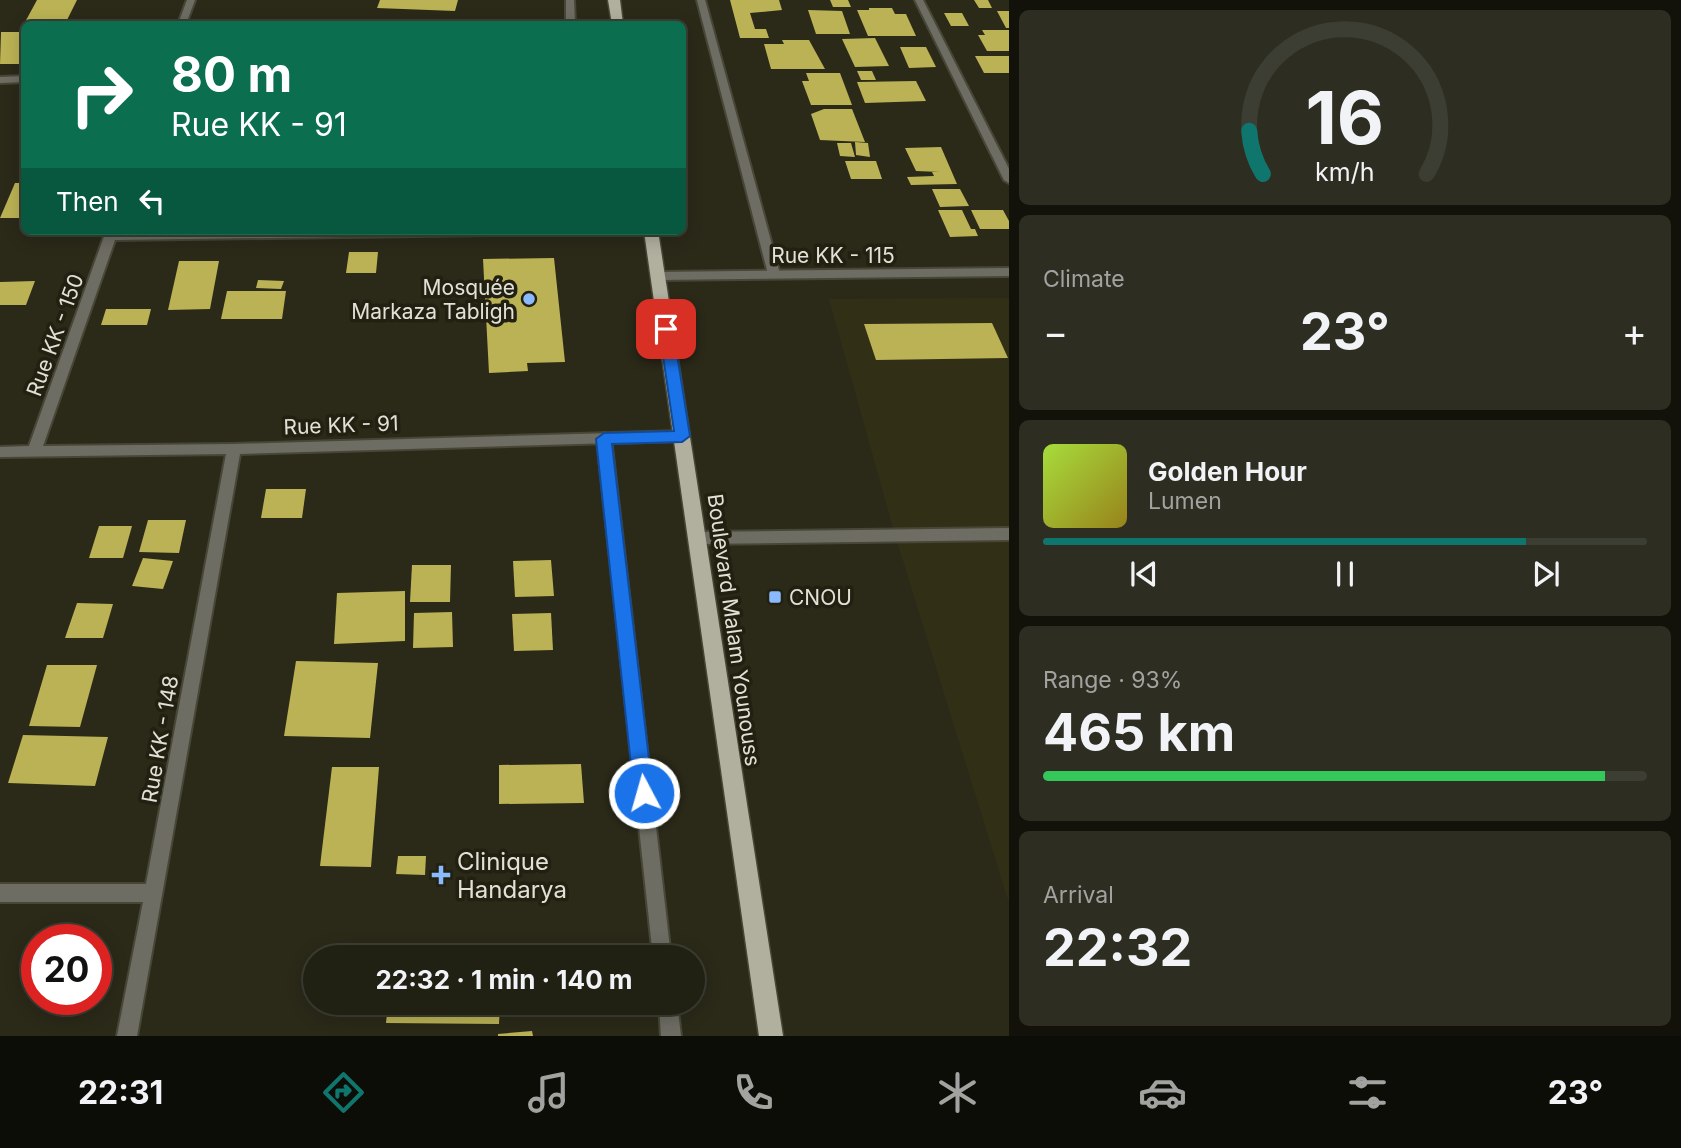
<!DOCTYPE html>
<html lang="en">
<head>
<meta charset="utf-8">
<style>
  :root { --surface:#202013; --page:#2d2d21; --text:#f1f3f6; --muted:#a2a3a0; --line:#3d3e33; --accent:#0f766e }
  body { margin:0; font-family:Inter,sans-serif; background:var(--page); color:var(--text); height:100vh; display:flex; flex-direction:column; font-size:26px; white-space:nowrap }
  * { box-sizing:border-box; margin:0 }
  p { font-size:23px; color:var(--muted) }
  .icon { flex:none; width:38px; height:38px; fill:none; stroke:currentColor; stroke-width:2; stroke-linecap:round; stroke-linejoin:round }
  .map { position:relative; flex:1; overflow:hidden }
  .drawer { display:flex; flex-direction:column; gap:10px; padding:10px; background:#12120a; width:672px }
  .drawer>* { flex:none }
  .hud { position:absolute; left:21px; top:21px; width:665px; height:214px; border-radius:10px; box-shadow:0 4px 18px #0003,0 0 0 2px var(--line); background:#0b6e4f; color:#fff; overflow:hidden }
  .speed { position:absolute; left:21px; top:924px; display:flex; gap:14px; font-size:35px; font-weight:700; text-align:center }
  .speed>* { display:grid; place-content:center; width:91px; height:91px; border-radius:50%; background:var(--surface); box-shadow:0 4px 18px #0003,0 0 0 2px var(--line); line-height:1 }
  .speed .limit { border:10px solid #d22; background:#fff; color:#111 }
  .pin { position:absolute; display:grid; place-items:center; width:60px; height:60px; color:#fff; margin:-30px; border-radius:14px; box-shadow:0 4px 10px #0006 }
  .me { position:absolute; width:77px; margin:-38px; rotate:354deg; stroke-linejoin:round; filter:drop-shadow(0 0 5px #0008) }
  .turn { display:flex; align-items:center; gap:24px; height:147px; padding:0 35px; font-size:32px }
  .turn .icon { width:91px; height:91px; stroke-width:2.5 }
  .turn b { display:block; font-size:49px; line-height:60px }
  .then { display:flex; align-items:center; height:66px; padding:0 35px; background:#0003; gap:14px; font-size:26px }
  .big { font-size:52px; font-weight:700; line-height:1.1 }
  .drawer .tile { flex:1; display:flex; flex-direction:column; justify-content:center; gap:10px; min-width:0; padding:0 24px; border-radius:10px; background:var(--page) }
  .drawer .dial { align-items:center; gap:0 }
  .dial svg { height:182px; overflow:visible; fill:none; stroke:var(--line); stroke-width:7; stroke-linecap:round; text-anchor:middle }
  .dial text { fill:var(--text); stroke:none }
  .song { display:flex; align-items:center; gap:21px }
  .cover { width:84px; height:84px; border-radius:10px; background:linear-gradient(135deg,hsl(80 70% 55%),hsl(50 70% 35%)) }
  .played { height:7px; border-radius:4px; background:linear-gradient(90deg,var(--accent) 80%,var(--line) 80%) }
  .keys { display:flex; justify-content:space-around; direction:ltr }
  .heat { display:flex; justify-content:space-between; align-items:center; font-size:38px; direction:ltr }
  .charge { height:10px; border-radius:5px; background:linear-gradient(90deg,#34c759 93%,var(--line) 0) }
  .trip { position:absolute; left:303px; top:945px; width:402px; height:70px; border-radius:35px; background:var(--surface); box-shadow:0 4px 18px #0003,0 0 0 2px var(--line); font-weight:700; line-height:70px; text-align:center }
  .tabs { display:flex; height:112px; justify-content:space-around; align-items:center; background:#0d0d08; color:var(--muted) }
  .tabs .icon { width:49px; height:49px }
  .tabs .active { color:var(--accent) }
  .tabs b { font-size:32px; color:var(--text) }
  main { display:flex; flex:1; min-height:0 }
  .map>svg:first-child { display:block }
  .built { fill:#322f17 }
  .building { fill:#bbb255 }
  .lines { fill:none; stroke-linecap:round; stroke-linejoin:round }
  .lane-casing { stroke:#484737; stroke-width:4 }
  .street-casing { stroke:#484737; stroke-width:4 }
  .primary-casing { stroke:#484737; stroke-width:3 }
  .lane { fill:#6d6d64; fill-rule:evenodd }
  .street { fill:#6d6d64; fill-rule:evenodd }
  .primary { fill:#b1b09e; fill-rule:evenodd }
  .route { fill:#1a73e8; stroke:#114b97; stroke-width:2 }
  .poi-dot { fill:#8abafc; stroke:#222010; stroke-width:2.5 }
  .labels { text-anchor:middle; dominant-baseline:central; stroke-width:7; stroke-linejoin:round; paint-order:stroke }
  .street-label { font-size:21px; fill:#e2e1d7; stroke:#222010 }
  .poi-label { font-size:21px; fill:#e2e1d7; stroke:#222010; text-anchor:end }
  .near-poi-label { font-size:24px; fill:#e2e1d7; stroke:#222010; text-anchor:start }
</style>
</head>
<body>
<main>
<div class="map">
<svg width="1009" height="1036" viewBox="0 0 1009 1036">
  <rect width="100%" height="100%" fill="#2b2a19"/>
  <polygon class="built" points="1009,298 1009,903 895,535 829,299"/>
  <g class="building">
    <polygon points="37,0 77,0 65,24 24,24"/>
    <polygon points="380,0 458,0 455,11 377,8"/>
    <polygon points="730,0 779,0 782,10 750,13 755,29 766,29 769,38 740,38"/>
    <polygon points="830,0 848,0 851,7 833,7"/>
    <polygon points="974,0 988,0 992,8 979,8"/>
    <polygon points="869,8 892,8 895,14 906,14 916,36 868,36 857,10 869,10"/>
    <polygon points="808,10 842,11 850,34 816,34"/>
    <polygon points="997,11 1009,11 1009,28 1006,28"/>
    <polygon points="944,13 962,13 969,26 951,26"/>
    <polygon points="982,30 1009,30 1009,51 987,51 978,35 985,35"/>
    <polygon points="1,32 24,32 24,64 0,64"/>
    <polygon points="875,38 889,66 855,67 842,39"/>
    <polygon points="782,40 809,40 825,69 771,69 764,44 784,44"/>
    <polygon points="900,47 926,47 936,67 909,68"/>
    <polygon points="975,56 1009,56 1009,73 984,73"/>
    <polygon points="857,71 872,71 876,80 861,80"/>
    <polygon points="806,73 840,73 852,105 811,105 802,81 809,81"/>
    <polygon points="916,81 926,101 865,103 857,82"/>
    <polygon points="824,109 852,109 865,142 820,140 811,114"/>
    <polygon points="855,142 868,143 870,157 856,155"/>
    <polygon points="837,143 851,143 855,157 840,156"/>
    <polygon points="941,147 957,184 911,185 907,177 934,176 932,172 940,172 916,171 905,148"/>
    <polygon points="845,161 876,161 882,179 851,179"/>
    <polygon points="15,183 24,183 24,218 0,218"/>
    <polygon points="932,189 960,189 969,206 940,207"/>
    <polygon points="938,210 962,210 971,229 975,229 978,236 950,237"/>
    <polygon points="971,210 1003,210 1009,221 1009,229 980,229"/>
    <polygon points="349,252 378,252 376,273 346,273"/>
    <polygon points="554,258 565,362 527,363 528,371 489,373 483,259"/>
    <polygon points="179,261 219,261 210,309 168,310"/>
    <polygon points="258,280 284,281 281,289 256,288"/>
    <polygon points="35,281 26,305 0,305 0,282"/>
    <polygon points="227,291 286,291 282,319 221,319"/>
    <polygon points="106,309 151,309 147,325 101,325"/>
    <polygon points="992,323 1008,358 876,360 864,324"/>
    <polygon points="266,489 306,489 302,518 261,518"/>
    <polygon points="148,520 186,520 179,553 139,552"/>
    <polygon points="99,526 132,526 123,558 89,558"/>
    <polygon points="143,558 173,561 163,589 132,586"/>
    <polygon points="551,560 554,596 515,597 513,561"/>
    <polygon points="412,565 451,565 450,602 410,602"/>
    <polygon points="405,591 405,641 334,644 337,593"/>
    <polygon points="77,603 113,604 103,638 65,638"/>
    <polygon points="452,612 453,647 413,648 414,613"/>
    <polygon points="551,613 553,650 514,651 512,614"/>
    <polygon points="296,661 378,663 370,738 284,736"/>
    <polygon points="47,665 97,665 80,727 29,726"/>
    <polygon points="23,735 108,737 95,786 8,783"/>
    <polygon points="581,764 584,803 499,804 499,765"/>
    <polygon points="332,767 379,767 371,867 320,866"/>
    <polygon points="398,856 426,856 425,875 396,874"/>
    <polygon points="388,1003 500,1003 499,1024 386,1023"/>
    <polygon points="532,1031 533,1036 498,1036 498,1034"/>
  </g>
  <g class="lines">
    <defs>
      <g id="lane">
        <polygon points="566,0 574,0 575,24 566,24"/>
        <polygon points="697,0 705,0 780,274 778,277 774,278 768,274"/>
        <polygon points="604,433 611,438 671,957 653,957 597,438"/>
        <polygon points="1009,528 1009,540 698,544 693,542 691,538 693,534 698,532"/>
        <polygon points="659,1003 677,1003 681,1036 661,1036"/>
      </g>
      <g id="street">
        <polygon points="187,0 195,0 186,24 178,24"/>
        <polygon points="915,0 923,0 1009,169 1009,183 1004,180"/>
        <polygon points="24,76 24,82 0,83 0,77"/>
        <polygon points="106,231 494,231 488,235 115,240 43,446 234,444 682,431 689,436 682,441 240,454 137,1036 117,1036 143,902 0,902 0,884 146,884 226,454 0,457 0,447 29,446"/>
        <polygon points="1009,268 1009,276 658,280 652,276 658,272"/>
      </g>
      <g id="primary">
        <polygon points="608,0 620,0 623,24 612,24"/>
        <polygon points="644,231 658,231 783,1036 759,1036"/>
      </g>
    </defs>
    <use href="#lane" class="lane-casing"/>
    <use href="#street" class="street-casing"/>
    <use href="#primary" class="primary-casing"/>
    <use href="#lane" class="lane"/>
    <use href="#street" class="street"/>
    <use href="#primary" class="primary"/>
  </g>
  <polygon class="route" points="666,324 673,329 690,436 682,442 612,444 653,793 651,800 644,803 637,800 634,793 596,439 604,433 674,431 659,329"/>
  <g class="poi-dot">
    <circle cx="529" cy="299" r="7"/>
    <rect x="768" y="590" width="14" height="14" rx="3.5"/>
    <path d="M437.5 864.5h7v7h7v7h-7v7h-7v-7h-7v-7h7z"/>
  </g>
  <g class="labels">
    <g class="street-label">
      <text x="833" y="255">Rue KK - 115</text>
      <text transform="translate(55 335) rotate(-70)">Rue KK - 150</text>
      <text transform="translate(341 425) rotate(-2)">Rue KK - 91</text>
      <text transform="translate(734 630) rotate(82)">Boulevard Malam Younouss</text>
      <text transform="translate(160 739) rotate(-80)">Rue KK - 148</text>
    </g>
    <g class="poi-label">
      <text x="515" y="287">Mosquée<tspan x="515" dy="24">Markaza Tabligh</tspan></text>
      <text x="789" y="597" text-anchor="start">CNOU</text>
    </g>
    <g class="near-poi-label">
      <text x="457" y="861">Clinique<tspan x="457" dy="28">Handarya</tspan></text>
    </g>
  </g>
</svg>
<div class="speed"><div class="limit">20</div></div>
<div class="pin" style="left:666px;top:329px;background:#d93025"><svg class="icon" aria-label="arrive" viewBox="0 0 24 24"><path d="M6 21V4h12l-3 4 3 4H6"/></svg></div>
<svg class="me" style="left:644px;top:793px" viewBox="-20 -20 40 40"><circle r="17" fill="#1a73e8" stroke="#fff" stroke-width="3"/><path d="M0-11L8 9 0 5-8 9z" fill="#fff"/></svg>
<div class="trip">22:32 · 1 min · 140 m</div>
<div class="hud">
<div class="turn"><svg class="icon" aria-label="right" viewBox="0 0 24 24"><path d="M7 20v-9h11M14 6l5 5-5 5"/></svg><div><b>80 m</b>Rue KK - 91</div></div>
<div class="then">Then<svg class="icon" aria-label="left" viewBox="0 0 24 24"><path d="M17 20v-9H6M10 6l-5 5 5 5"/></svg></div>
</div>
</div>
<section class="drawer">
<div class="tile dial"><svg viewBox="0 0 100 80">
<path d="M14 69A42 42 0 1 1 86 69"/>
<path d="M14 69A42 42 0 0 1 8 50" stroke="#0f766e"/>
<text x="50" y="56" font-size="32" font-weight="700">16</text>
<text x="50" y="72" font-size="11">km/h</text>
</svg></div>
<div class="tile"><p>Climate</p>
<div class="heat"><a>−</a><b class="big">23°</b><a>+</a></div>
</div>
<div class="tile">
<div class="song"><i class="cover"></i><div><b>Golden Hour</b><p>Lumen</p></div></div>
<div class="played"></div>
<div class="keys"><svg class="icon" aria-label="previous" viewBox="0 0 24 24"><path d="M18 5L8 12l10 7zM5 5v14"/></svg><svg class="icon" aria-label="pause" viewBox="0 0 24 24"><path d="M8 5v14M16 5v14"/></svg><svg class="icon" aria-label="next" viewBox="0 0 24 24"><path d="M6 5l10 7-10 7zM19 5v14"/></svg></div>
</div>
<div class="tile"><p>Range · 93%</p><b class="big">465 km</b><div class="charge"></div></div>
<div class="tile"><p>Arrival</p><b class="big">22:32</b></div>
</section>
</main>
<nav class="tabs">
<b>22:31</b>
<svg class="icon active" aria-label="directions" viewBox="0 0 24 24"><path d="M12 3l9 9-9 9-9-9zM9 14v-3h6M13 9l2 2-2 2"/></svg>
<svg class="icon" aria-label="music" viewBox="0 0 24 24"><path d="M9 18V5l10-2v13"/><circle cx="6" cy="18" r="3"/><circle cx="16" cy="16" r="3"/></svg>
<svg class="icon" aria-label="phone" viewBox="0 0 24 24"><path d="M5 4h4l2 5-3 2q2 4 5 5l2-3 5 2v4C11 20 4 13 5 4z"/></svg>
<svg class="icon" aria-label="climate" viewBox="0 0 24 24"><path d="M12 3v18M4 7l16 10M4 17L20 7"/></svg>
<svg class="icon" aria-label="car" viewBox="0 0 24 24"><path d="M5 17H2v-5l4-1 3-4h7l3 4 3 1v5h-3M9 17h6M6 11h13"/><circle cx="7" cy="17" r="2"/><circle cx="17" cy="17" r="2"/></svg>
<svg class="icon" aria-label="filters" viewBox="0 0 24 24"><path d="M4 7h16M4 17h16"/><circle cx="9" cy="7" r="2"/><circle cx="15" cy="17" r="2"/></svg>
<b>23°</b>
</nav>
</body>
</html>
